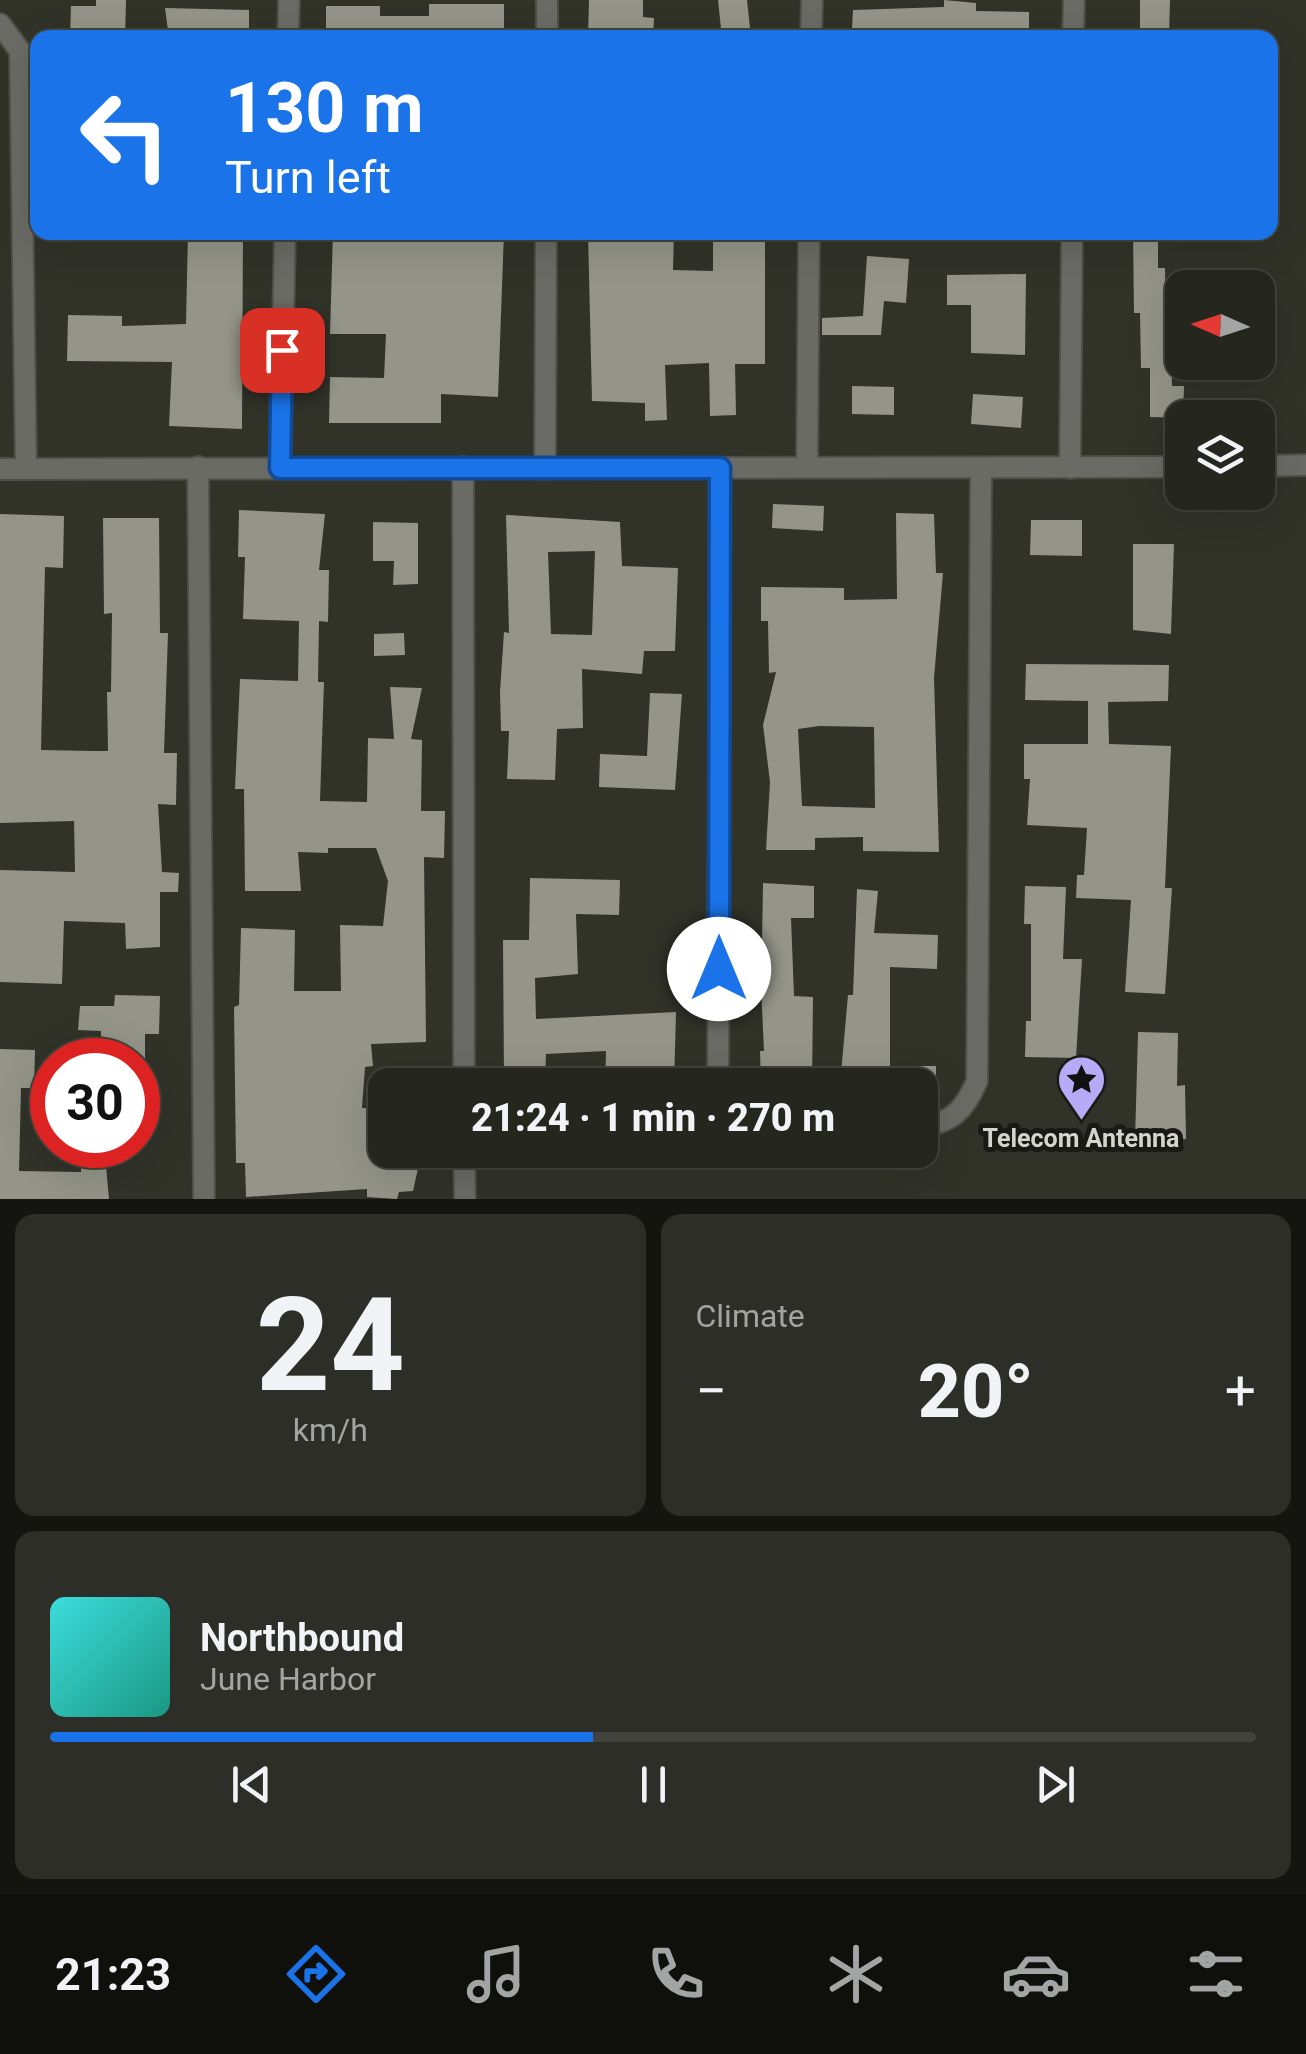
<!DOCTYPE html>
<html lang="en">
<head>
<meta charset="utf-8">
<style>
  :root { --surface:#25261e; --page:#2d2e27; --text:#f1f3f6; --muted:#a3a5a4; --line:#42433c; --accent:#1a73e8 }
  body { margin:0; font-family:Roboto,sans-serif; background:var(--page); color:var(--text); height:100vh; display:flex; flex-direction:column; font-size:38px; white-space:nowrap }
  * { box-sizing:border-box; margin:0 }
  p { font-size:32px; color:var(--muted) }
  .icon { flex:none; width:55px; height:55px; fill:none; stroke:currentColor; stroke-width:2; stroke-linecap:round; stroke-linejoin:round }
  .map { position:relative; height:1199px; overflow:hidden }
  .sheet { display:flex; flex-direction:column; gap:15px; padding:15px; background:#141510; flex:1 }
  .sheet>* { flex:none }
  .hud { position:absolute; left:30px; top:30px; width:1248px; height:210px; border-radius:20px; box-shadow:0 10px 40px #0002,0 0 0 2px var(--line); background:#1a73e8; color:#fff; overflow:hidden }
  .needle { width:65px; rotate:273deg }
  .buttons { position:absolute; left:1165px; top:270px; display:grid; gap:20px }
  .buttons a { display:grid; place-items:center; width:110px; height:110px; border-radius:20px; background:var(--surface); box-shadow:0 10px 40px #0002,0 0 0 2px var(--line); font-size:50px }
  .speed { position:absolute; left:30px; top:1038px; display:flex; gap:20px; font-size:50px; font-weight:700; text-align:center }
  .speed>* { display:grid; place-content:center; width:130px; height:130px; border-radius:50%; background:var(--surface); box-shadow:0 10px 40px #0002,0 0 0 2px var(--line); line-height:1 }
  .speed .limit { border:15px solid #d22; background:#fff; color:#111 }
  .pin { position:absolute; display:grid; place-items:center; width:85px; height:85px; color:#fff; margin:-42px; border-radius:20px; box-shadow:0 5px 15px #0006 }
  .me { position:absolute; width:110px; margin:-55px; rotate:0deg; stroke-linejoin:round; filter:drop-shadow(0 0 8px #0008) }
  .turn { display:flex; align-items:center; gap:35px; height:210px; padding:0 30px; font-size:45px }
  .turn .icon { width:130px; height:130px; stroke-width:2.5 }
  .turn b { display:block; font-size:70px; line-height:85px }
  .big { font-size:75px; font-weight:800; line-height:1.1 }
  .sheet .widget { flex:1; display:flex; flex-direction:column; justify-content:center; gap:15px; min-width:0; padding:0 35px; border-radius:20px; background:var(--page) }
  .sheet .dial { align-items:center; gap:0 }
  .dial b { font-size:130px; line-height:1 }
  .song { display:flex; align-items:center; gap:30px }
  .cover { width:120px; height:120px; border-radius:15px; background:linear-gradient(135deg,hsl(180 70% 55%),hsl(170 70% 35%)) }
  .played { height:10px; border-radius:5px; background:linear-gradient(90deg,var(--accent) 45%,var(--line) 45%) }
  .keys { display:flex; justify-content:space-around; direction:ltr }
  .heat { display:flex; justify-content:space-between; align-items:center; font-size:55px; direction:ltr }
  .sheet .tiles { flex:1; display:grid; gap:15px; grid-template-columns:1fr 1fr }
  .widget:last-child { grid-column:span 2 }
  .trip { position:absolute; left:368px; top:1068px; width:570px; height:100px; border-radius:20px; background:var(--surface); box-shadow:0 10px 40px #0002,0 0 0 2px var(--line); font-weight:800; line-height:100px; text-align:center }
  .tabs { display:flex; height:160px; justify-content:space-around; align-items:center; background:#0f0f0c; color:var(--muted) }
  .tabs .icon { width:70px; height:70px }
  .tabs .on { color:var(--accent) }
  .tabs b { font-size:45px; color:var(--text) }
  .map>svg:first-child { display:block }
  .building { fill:#949588; fill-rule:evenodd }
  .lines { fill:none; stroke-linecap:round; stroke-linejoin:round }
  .minor-casing { stroke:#4f4f46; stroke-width:24 }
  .minor { stroke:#6a6b65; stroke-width:20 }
  .route-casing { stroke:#114b97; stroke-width:25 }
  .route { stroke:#1a73e8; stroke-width:18 }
  .labels { text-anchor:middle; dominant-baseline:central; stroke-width:10; stroke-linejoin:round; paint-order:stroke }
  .poi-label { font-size:25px; font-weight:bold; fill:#d5d5cf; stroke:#191915 }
</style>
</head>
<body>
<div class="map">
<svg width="1306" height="1199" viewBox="0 0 1306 1199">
  <rect width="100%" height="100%" fill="#313228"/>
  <g class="building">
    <polygon points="96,0 126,0 125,38 70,38 71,6 96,6"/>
    <polygon points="589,0 643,0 643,17 654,18 653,38 588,38"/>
    <polygon points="718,0 747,0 751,38 722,38"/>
    <polygon points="944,0 976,3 976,11 1029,12 1029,38 903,38 903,31 852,30 853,10 944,7"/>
    <polygon points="1140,0 1170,0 1169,38 1140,38"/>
    <polygon points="429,4 504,4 504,38 326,38 326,6 380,6 380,16 429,16"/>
    <polygon points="165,8 249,10 249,38 169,38"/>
    <polygon points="188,232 243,232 242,429 169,426 172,362 67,361 68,315 122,316 122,326 186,324"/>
    <polygon points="333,232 504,232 498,397 441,394 441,423 329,423 330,377 384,378 386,334 330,334"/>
    <polygon points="588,232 674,232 673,270 713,271 713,232 765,232 765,364 735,364 736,415 710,416 709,363 665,365 667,420 645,421 645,403 592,401"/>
    <polygon points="1133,232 1158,232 1158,268 1165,268 1166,323 1171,323 1172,386 1184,386 1183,418 1150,417 1150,368 1141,368 1140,313 1134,313"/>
    <polygon points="867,256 909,259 906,303 884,301 881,335 822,335 822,318 863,316"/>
    <polygon points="1026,274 1025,355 971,353 971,305 947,305 947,275"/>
    <polygon points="852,386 894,387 894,415 852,414"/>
    <polygon points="973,394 1023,397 1021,428 971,424"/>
    <polygon points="773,504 824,506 823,531 772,528"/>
    <polygon points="239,510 325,514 319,570 329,570 328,622 319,621 318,682 324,682 320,801 367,802 368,738 394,739 390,687 422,688 411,739 422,740 421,811 445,811 444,858 424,857 426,1042 371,1044 373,1066 365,1067 362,1108 385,1109 385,1150 411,1150 411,1164 419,1164 413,1191 399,1192 397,1199 367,1197 367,1189 246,1197 245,1163 236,1163 234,1007 239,1005 241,928 295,930 294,991 341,991 340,925 383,926 388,881 376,848 328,848 328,853 298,852 301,891 245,891 244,789 235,789 240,679 298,681 299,621 243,619 245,557 238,557"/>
    <path d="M 896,513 L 934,514 L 936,573 L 943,573 L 934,678 L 939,852 L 863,851 L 863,837 L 815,838 L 815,850 L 766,850 L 770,782 L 763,725 L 776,672 L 769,673 L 768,621 L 761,621 L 761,587 L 844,588 L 844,600 L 897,599 ZM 819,726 L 874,727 L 875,808 L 802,806 L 798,729 Z"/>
    <polygon points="0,514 64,516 63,568 45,567 41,750 93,751 108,751 107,692 111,692 112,613 104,614 103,518 159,518 160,633 168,633 164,753 177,753 176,805 158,804 162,872 179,873 178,892 160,892 160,947 126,949 125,923 64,921 62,984 0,982 0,870 75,872 74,821 0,823"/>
    <path d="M 506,515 L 620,522 L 622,566 L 678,568 L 675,651 L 644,651 L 642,674 L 582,669 L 583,728 L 557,729 L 555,780 L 507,779 L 509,731 L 501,731 L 500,692 L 504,632 L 509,633 ZM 595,551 L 592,635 L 551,634 L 548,552 Z"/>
    <polygon points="1031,520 1082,520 1082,556 1030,555"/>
    <polygon points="373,522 418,523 418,584 393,585 394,561 373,561"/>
    <polygon points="1133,544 1174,544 1171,634 1133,630"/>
    <polygon points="404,633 405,655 374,656 374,634"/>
    <polygon points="1026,664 1169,665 1168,701 1108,702 1109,744 1171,746 1165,888 1172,888 1165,994 1125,992 1131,900 1076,898 1077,875 1084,875 1087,828 1027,825 1030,779 1024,779 1024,744 1088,744 1088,701 1025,700"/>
    <polygon points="650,693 682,694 675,790 599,787 600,754 647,756"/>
    <polygon points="530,878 620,880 619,915 576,914 578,974 535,978 536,1019 676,1012 674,1085 605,1085 606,1051 546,1054 545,1082 504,1080 503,940 529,940"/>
    <polygon points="763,883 814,886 814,918 791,918 794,996 813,997 812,1085 761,1085 760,1051 764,1051 759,943 762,943"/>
    <polygon points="1025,886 1066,887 1063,959 1082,959 1076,1058 1025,1057 1026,1021 1031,1021 1031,924 1024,924"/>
    <polygon points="857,889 878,891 874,933 938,935 937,969 890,967 890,1066 936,1066 936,1085 840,1085 848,995 853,995"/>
    <polygon points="115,995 160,996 159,1034 145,1034 145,1060 101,1060 101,1031 78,1030 80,1006 114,1006"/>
    <polygon points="1138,1032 1178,1033 1177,1086 1185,1085 1186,1139 1135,1140"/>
    <polygon points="0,1049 35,1050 34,1088 21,1088 19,1171 81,1172 82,1145 104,1145 109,1199 0,1199"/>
  </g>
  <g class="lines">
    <defs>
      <g id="minor">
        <polyline points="0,24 20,51 26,469"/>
        <polyline points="288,38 289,0"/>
        <polyline points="547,38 547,0"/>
        <polyline points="811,38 812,0"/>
        <polyline points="1073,38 1074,0"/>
        <polyline points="1258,466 1306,465"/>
        <polyline points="198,467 204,1199"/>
        <polyline points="463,467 464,1085"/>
        <polyline points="807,467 809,232"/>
        <polyline points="280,468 285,232"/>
        <polyline points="1070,468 1072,232"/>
        <polyline points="0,469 1182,467"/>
        <polyline points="545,469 546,232"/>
        <polyline points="718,1085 720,468"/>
        <path d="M 920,1126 C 952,1124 965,1109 977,1081 L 981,468"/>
        <polyline points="464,1150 465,1199"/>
      </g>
    </defs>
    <use href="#minor" class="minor-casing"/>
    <use href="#minor" class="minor"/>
  </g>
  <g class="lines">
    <defs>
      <polyline id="route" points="282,350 280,468 720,468 719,969"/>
    </defs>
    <use href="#route" class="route-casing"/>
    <use href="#route" class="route"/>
  </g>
  <defs>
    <symbol id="sight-pin" viewBox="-11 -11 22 30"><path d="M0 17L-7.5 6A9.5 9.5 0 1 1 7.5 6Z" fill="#b7abf7" stroke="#191915"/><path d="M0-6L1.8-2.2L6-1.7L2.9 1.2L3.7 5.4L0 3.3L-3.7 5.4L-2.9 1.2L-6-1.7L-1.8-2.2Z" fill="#111"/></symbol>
  </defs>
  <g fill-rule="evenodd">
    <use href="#sight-pin" x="1054" y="1052" width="55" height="75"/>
  </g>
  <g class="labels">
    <g class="poi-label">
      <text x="1081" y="1138">Telecom Antenna</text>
    </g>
  </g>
</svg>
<div class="buttons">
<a><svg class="needle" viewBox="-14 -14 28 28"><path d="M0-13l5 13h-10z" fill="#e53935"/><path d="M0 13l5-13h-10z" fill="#a3a5a4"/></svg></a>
<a><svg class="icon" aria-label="layers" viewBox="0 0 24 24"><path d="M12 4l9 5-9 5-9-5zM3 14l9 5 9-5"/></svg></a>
</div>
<div class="speed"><div class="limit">30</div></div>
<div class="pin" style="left:282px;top:350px;background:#d93025"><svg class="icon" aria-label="arrive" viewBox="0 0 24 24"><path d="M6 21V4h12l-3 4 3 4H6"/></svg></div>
<svg class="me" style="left:719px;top:969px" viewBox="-20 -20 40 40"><circle r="19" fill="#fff"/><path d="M0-13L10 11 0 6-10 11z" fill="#1a73e8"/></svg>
<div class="trip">21:24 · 1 min · 270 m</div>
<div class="hud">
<div class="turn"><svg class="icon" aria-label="left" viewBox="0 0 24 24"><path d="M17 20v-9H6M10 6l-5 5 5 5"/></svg><div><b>130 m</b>Turn left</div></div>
</div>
</div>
<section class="sheet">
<div class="tiles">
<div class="widget dial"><b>24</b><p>km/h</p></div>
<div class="widget"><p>Climate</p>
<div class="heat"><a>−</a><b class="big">20°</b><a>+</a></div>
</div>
<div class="widget">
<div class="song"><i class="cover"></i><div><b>Northbound</b><p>June Harbor</p></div></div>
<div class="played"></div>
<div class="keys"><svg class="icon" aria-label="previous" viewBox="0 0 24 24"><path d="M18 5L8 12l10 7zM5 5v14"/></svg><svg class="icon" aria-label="pause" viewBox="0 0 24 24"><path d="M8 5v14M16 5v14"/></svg><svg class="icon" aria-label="next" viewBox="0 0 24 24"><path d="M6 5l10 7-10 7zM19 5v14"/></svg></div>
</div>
</div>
</section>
<nav class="tabs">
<b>21:23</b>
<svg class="icon on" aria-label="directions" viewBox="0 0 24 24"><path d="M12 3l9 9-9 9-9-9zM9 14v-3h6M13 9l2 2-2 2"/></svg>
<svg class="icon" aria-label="music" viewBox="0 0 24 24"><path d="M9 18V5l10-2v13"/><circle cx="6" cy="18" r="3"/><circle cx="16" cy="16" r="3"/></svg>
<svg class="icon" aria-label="phone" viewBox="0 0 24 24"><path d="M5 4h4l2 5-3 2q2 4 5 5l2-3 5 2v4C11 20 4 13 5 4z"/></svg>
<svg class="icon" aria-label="climate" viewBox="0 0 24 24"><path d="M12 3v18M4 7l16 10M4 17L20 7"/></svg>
<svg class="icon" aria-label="car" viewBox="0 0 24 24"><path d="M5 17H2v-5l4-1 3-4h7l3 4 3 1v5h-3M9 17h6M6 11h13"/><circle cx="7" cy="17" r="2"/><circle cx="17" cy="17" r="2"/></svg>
<svg class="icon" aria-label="filters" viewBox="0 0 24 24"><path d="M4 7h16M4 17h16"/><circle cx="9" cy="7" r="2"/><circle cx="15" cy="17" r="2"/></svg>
</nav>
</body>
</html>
